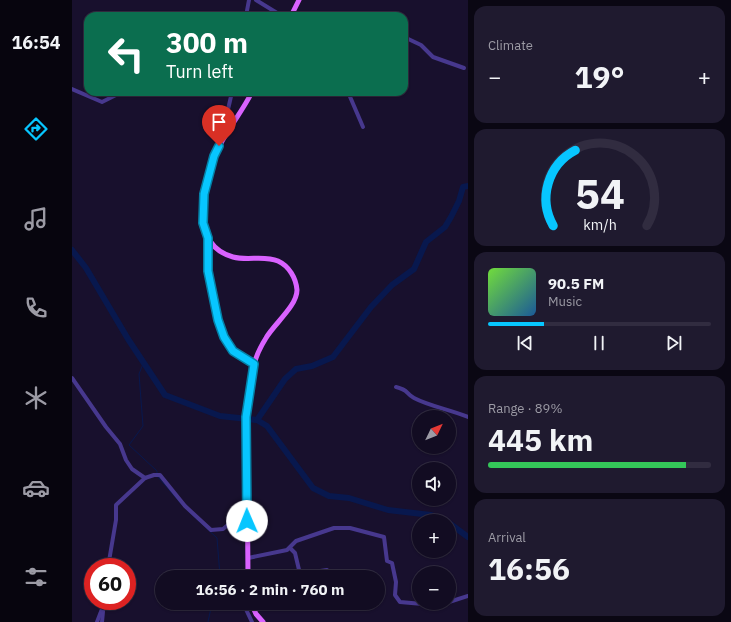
<!DOCTYPE html>
<html lang="en">
<head>
<meta charset="utf-8">
<style>
  :root { --surface:#120c22; --page:#1f1a2f; --text:#f1f3f6; --muted:#9c9ba5; --line:#312c40; --accent:#07c6ff }
  body { margin:0; font-family:"IBM Plex Sans",sans-serif; background:var(--page); color:var(--text); height:100vh; display:flex; flex-direction:column; font-size:15px; white-space:nowrap }
  * { box-sizing:border-box; margin:0 }
  p { font-size:13px; color:var(--muted) }
  .icon { flex:none; width:22px; height:22px; fill:none; stroke:currentColor; stroke-width:2; stroke-linecap:round; stroke-linejoin:round }
  .map { position:relative; flex:1; overflow:hidden }
  .panel { display:flex; flex-direction:column; gap:6px; padding:6px; background:#0a0713; width:263px }
  .panel>* { flex:none }
  .guide { position:absolute; left:12px; top:12px; width:324px; height:84px; border-radius:12px; box-shadow:0 1px 3px #0004,0 0 0 1px var(--line); background:#0b6e4f; color:#fff; overflow:hidden }
  .needle { width:26px; rotate:47deg }
  .controls { position:absolute; left:340px; top:410px; display:grid; gap:8px }
  .controls a { display:grid; place-items:center; width:44px; height:44px; border-radius:50%; background:var(--surface); box-shadow:0 1px 3px #0004,0 0 0 1px var(--line); font-size:20px }
  .speed { position:absolute; left:12px; top:558px; display:flex; gap:8px; font-size:20px; font-weight:700; text-align:center }
  .speed>* { display:grid; place-content:center; width:52px; height:52px; border-radius:50%; background:var(--surface); box-shadow:0 1px 3px #0004,0 0 0 1px var(--line); line-height:1 }
  .speed .limit { border:6px solid #d22; background:#fff; color:#111 }
  .pin { position:absolute; display:grid; place-items:center; width:34px; height:34px; color:#fff; margin:-41px -17px; border-radius:50% 50% 50% 0; rotate:-45deg; box-shadow:0 0 4px #0007 }
  .pin .icon { rotate:45deg }
  .me { position:absolute; width:44px; margin:-22px; rotate:359deg; stroke-linejoin:round; filter:drop-shadow(0 0 3px #0008) }
  .turn { display:flex; align-items:center; gap:14px; height:84px; padding:0 16px; font-size:18px }
  .turn .icon { width:52px; height:52px; stroke-width:2.5 }
  .turn b { display:block; font-size:28px; line-height:34px }
  .big { font-size:30px; font-weight:800; line-height:1.1 }
  .panel .widget { flex:1; display:flex; flex-direction:column; justify-content:center; gap:6px; min-width:0; padding:0 14px; border-radius:12px; background:var(--page) }
  .panel .dial { align-items:center; gap:0 }
  .dial svg { height:104px; overflow:visible; fill:none; stroke:var(--line); stroke-width:7; stroke-linecap:round; text-anchor:middle }
  .dial text { fill:var(--text); stroke:none }
  .song { display:flex; align-items:center; gap:12px }
  .cover { width:48px; height:48px; border-radius:6px; background:linear-gradient(135deg,hsl(100 70% 55%),hsl(210 70% 35%)) }
  .played { height:4px; border-radius:2px; background:linear-gradient(90deg,var(--accent) 25%,var(--line) 25%) }
  .keys { display:flex; justify-content:space-around; direction:ltr }
  .heat { display:flex; justify-content:space-between; align-items:center; font-size:22px; direction:ltr }
  .charge { height:6px; border-radius:3px; background:linear-gradient(90deg,#34c759 89%,var(--line) 0) }
  .trip { position:absolute; left:83px; top:570px; width:230px; height:40px; border-radius:20px; background:var(--surface); box-shadow:0 1px 3px #0004,0 0 0 1px var(--line); font-weight:800; line-height:40px; text-align:center }
  main { display:flex; flex:1; min-height:0 }
  .dock { display:flex; flex-direction:column; width:72px; justify-content:space-around; align-items:center; background:#07050e; color:var(--muted) }
  .dock .icon { width:28px; height:28px }
  .dock .selected { color:var(--accent) }
  .dock b { font-size:18px; color:var(--text) }
  .map>svg:first-child { display:block }
  .lines { fill:none; stroke-linecap:round; stroke-linejoin:round }
  .stream { stroke:#08184e; stroke-width:1 }
  .river { stroke:#08184e; stroke-width:6 }
  .minor { stroke:#47388e; stroke-width:4 }
  .major { stroke:#d962ff; stroke-width:5 }
  .route-casing { stroke:#0581a6; stroke-width:10 }
  .route { stroke:#07c6ff; stroke-width:7 }
</style>
</head>
<body>
<main>
<nav class="dock">
<b>16:54</b>
<svg class="icon selected" aria-label="directions" viewBox="0 0 24 24"><path d="M12 3l9 9-9 9-9-9zM9 14v-3h6M13 9l2 2-2 2"/></svg>
<svg class="icon" aria-label="music" viewBox="0 0 24 24"><path d="M9 18V5l10-2v13"/><circle cx="6" cy="18" r="3"/><circle cx="16" cy="16" r="3"/></svg>
<svg class="icon" aria-label="phone" viewBox="0 0 24 24"><path d="M5 4h4l2 5-3 2q2 4 5 5l2-3 5 2v4C11 20 4 13 5 4z"/></svg>
<svg class="icon" aria-label="climate" viewBox="0 0 24 24"><path d="M12 3v18M4 7l16 10M4 17L20 7"/></svg>
<svg class="icon" aria-label="car" viewBox="0 0 24 24"><path d="M5 17H2v-5l4-1 3-4h7l3 4 3 1v5h-3M9 17h6M6 11h13"/><circle cx="7" cy="17" r="2"/><circle cx="17" cy="17" r="2"/></svg>
<svg class="icon" aria-label="filters" viewBox="0 0 24 24"><path d="M4 7h16M4 17h16"/><circle cx="9" cy="7" r="2"/><circle cx="15" cy="17" r="2"/></svg>
</nav>
<div class="map">
<svg width="396" height="622" viewBox="0 0 396 622">
  <rect width="100%" height="100%" fill="#18102d"/>
  <g class="lines">
    <g class="stream">
      <polyline points="71,364 67,374 71,426 57,445 85,471 85,474"/>
      <polyline points="86,477 111,506"/>
      <polyline points="116,511 145,538 148,576 147,577"/>
      <polyline points="136,622 140,603"/>
    </g>
    <g class="river">
      <polyline points="0,250 14,268 56,339 93,395 148,416 185,420 195,426 241,488 257,496 277,498 316,510 359,515 375,521"/>
      <polyline points="185,420 213,379 224,369 240,366 261,357 299,307 320,285 342,269 354,242 373,227 379,217 387,201 391,187 396,186"/>
      <polyline points="377,523 396,537"/>
    </g>
    <g class="minor">
      <polyline points="184,0 210,16"/>
      <polyline points="174,16 177,0"/>
      <polyline points="332,37 349,45 361,57 392,68"/>
      <polyline points="0,89 30,102 50,92"/>
      <polyline points="276,92 291,127"/>
      <polyline points="152,137 152,127 160,92"/>
      <polyline points="136,238 136,271 146,320 152,337 161,351 182,364"/>
      <polyline points="0,378 34,427 48,444 54,460 60,469 73,478"/>
      <path d="M 324,387 C 337,390 333,393 342,398 C 357,406 379,410 396,417"/>
      <polyline points="218,548 223,553 228,574 255,570"/>
      <polyline points="176,558 215,550 224,541 262,528 278,528 312,537 315,561 320,563 324,582 323,595 328,602 362,605 372,603"/>
      <polyline points="36,567 44,520 44,505 73,478 82,475 88,475 113,506 139,530 151,529 175,509"/>
      <polyline points="377,602 396,596"/>
      <polyline points="171,603 180,622"/>
      <polyline points="25,622 30,609"/>
      <polyline points="30,622 32,601"/>
    </g>
    <g class="major">
      <polyline points="219,16 227,0"/>
      <path d="M 176,577 C 176,537 175,496 175,456 C 175,425 174,396 182,365 C 184,356 189,346 194,338 C 202,324 225,306 225,290 C 224,278 217,266 206,261 C 192,255 176,261 161,257 C 117,245 129,186 143,155 C 153,132 169,114 180,92"/>
      <polyline points="179,603 184,614 191,622"/>
    </g>
  </g>
  <g class="lines">
    <defs>
      <polyline id="route" points="147,146 142,156 132,194 131,223 136,238 136,271 146,320 152,337 161,351 182,364 174,417 175,521"/>
    </defs>
    <use href="#route" class="route-casing"/>
    <use href="#route" class="route"/>
  </g>
</svg>
<div class="controls">
<a><svg class="needle" viewBox="-14 -14 28 28"><path d="M0-13l5 13h-10z" fill="#e53935"/><path d="M0 13l5-13h-10z" fill="#9c9ba5"/></svg></a>
<a><svg class="icon" aria-label="sound" viewBox="0 0 24 24"><path d="M4 9h4l5-4v14l-5-4H4zM17 9q2 3 0 6"/></svg></a>
<a>+</a>
<a>−</a>
</div>
<div class="speed"><div class="limit">60</div></div>
<div class="pin" style="left:147px;top:146px;background:#d93025"><svg class="icon" aria-label="arrive" viewBox="0 0 24 24"><path d="M6 21V4h12l-3 4 3 4H6"/></svg></div>
<svg class="me" style="left:175px;top:521px" viewBox="-20 -20 40 40"><circle r="19" fill="#fff"/><path d="M0-13L10 11 0 6-10 11z" fill="#07c6ff"/></svg>
<div class="trip">16:56 · 2 min · 760 m</div>
<div class="guide">
<div class="turn"><svg class="icon" aria-label="left" viewBox="0 0 24 24"><path d="M17 20v-9H6M10 6l-5 5 5 5"/></svg><div><b>300 m</b>Turn left</div></div>
</div>
</div>
<section class="panel">
<div class="widget"><p>Climate</p>
<div class="heat"><a>−</a><b class="big">19°</b><a>+</a></div>
</div>
<div class="widget dial"><svg viewBox="0 0 100 80">
<path d="M14 69A42 42 0 1 1 86 69"/>
<path d="M14 69A42 42 0 0 1 31 11" stroke="#07c6ff"/>
<text x="50" y="56" font-size="32" font-weight="700">54</text>
<text x="50" y="72" font-size="11">km/h</text>
</svg></div>
<div class="widget">
<div class="song"><i class="cover"></i><div><b>90.5 FM</b><p>Music</p></div></div>
<div class="played"></div>
<div class="keys"><svg class="icon" aria-label="previous" viewBox="0 0 24 24"><path d="M18 5L8 12l10 7zM5 5v14"/></svg><svg class="icon" aria-label="pause" viewBox="0 0 24 24"><path d="M8 5v14M16 5v14"/></svg><svg class="icon" aria-label="next" viewBox="0 0 24 24"><path d="M6 5l10 7-10 7zM19 5v14"/></svg></div>
</div>
<div class="widget"><p>Range · 89%</p><b class="big">445 km</b><div class="charge"></div></div>
<div class="widget"><p>Arrival</p><b class="big">16:56</b></div>
</section>
</main>
</body>
</html>
